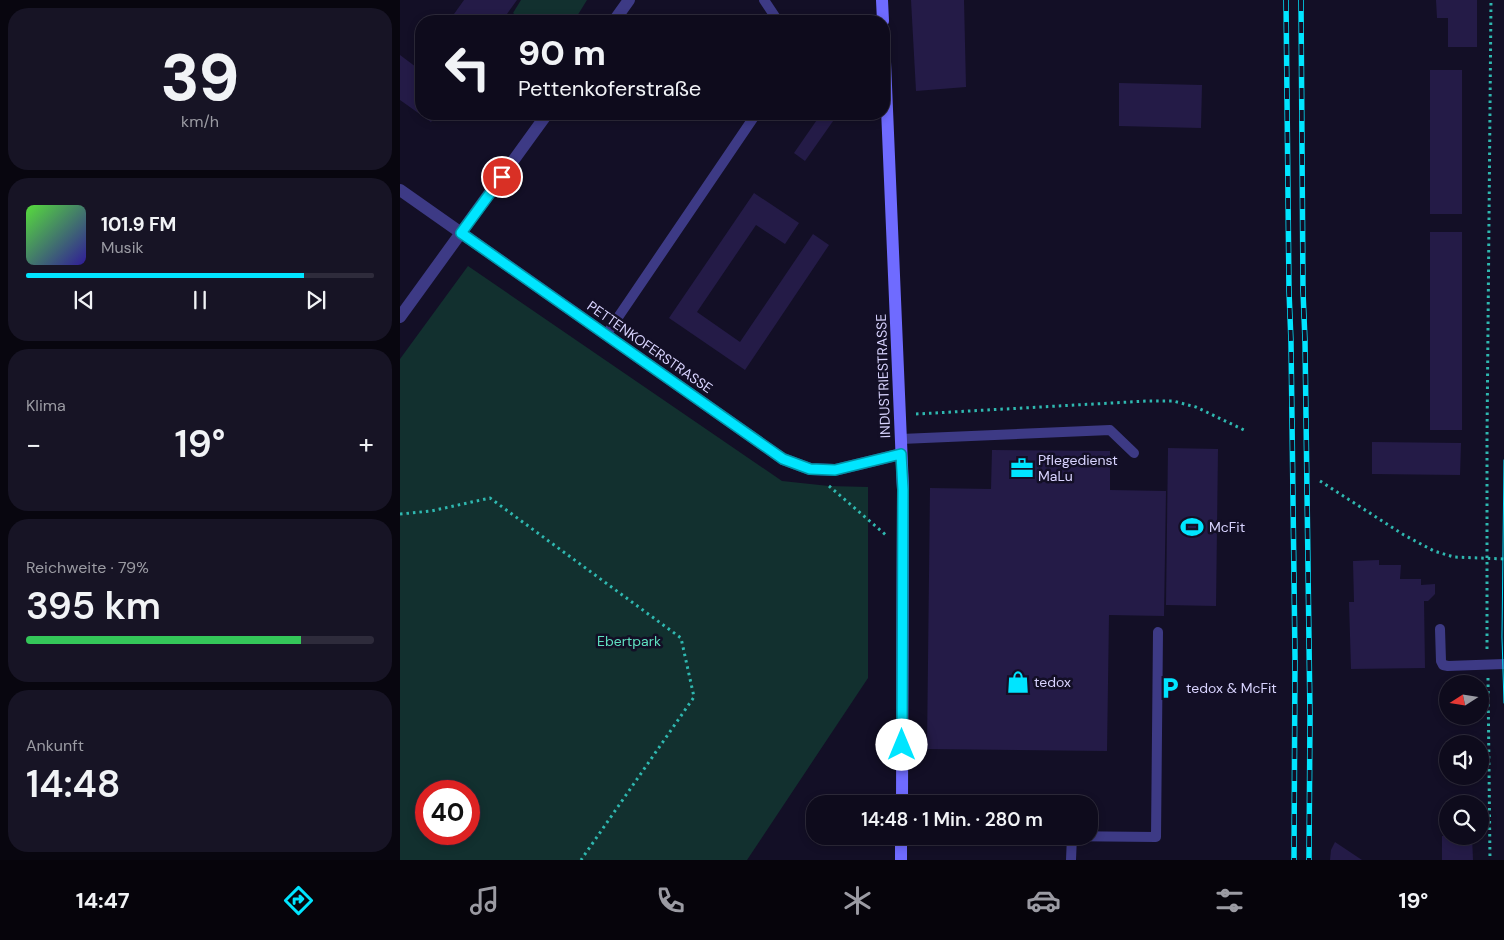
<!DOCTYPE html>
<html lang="de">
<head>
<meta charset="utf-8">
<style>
  :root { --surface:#0e0b1c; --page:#171425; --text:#f1f3f6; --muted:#9b9ba3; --line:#2e2b3b; --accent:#00e5ff }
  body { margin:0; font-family:"DM Sans",sans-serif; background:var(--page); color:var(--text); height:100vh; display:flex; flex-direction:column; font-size:19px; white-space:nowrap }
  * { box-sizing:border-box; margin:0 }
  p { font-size:16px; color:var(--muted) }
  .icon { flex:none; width:28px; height:28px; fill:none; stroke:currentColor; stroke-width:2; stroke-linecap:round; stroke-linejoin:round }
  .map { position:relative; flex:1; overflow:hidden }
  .drawer { display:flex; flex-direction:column; gap:8px; padding:8px; background:#08060f; width:400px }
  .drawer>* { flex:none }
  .banner { position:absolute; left:15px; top:15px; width:475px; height:105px; border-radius:20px; box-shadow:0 2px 8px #0003,0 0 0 1px var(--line); background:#0e0b1c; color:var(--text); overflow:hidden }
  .needle { width:32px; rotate:258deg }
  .buttons { position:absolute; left:1039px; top:675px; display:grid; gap:10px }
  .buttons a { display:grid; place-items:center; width:50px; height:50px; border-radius:50%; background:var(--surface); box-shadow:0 2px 8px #0003,0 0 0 1px var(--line); font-size:25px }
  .speed { position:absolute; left:15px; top:780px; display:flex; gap:10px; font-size:25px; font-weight:700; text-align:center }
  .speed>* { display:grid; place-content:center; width:65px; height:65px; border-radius:50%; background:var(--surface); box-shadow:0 2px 8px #0003,0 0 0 1px var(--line); line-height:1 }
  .speed .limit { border:8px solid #d22; background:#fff; color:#111 }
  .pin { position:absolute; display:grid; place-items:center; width:42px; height:42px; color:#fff; margin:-21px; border:2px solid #fff; border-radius:50%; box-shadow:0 1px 5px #0007 }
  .me { position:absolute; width:55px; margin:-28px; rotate:0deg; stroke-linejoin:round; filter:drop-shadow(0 0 4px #0008) }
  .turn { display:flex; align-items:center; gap:18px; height:105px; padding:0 20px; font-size:22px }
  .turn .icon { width:65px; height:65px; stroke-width:2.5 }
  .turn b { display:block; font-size:35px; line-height:42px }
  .big { font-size:38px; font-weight:600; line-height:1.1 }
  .drawer .card { flex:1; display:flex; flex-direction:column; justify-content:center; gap:8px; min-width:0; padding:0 18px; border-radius:20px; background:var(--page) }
  .drawer .dial { align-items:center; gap:0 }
  .dial b { font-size:65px; line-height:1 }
  .song { display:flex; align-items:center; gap:15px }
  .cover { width:60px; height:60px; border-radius:8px; background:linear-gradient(135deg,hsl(110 70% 55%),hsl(250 70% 35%)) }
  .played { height:5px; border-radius:2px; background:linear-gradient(90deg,var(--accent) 80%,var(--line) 80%) }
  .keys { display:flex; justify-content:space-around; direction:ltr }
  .heat { display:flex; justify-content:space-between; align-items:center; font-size:28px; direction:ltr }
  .charge { height:8px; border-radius:4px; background:linear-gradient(90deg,#34c759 79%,var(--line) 0) }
  .trip { position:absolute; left:406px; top:795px; width:292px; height:50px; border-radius:20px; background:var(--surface); box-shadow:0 2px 8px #0003,0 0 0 1px var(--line); font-weight:600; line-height:50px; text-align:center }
  .menu { display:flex; height:80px; justify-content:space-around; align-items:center; background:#06040b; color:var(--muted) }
  .menu .icon { width:35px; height:35px }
  .menu .active { color:var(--accent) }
  .menu b { font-size:22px; color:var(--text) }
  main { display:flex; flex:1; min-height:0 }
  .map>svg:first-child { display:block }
  .green { fill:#12302f; fill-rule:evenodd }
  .building { fill:#241b47 }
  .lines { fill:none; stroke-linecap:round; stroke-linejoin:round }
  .path { stroke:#2fb8b0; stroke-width:3; stroke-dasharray:2.5 4; stroke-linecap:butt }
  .lane { stroke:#3d3a85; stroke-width:10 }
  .street { stroke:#3d3a85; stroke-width:12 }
  .secondary { stroke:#6f6bff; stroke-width:12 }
  .tram { stroke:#00e5ff; stroke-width:1 }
  .rail-casing { stroke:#00e5ff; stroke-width:5.5 }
  .rail { stroke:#130f26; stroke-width:4; stroke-dasharray:11; stroke-linecap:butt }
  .route-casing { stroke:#0095a6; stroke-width:12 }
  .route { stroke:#00e5ff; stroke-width:9 }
  .labels { text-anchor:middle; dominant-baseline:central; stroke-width:5; stroke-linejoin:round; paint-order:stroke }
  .street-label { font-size:14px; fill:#d9d4ff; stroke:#130f26 }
  .poi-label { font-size:14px; fill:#d9d4ff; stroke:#130f26; text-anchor:start }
  .park-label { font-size:14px; fill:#5fe0c0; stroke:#130f26 }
</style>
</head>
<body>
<main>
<section class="drawer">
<div class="card dial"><b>39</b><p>km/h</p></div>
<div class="card">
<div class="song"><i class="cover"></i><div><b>101.9 FM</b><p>Musik</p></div></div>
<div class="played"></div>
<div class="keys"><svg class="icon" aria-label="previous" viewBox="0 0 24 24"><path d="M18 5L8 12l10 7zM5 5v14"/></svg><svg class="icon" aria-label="pause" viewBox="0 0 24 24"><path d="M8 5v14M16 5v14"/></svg><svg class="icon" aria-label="next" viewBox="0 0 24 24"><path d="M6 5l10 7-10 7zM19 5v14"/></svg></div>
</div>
<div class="card"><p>Klima</p>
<div class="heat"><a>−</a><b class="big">19°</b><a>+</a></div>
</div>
<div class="card"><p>Reichweite · 79%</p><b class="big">395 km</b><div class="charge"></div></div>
<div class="card"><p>Ankunft</p><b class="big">14:48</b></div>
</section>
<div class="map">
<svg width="1104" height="860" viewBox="0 0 1104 860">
  <rect width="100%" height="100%" fill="#130f26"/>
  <g class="green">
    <polygon points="121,0 187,0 174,21 123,21 113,13"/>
    <path d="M 68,266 L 382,481 L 429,486 L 468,487 L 468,678 L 347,860 L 0,860 L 0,359 ZM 26,791 L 69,791 L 69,834 L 26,834 Z"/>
  </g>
  <g class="building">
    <polygon points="64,0 117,0 102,21 49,21"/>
    <polygon points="511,0 564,0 566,87 516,91"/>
    <polygon points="1036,0 1077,0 1077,47 1048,47 1048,18 1037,18"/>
    <polygon points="0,55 16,67 21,60 21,114 37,114 31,122 0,100"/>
    <rect x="1030" y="70" width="32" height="144"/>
    <polygon points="719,83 802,85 801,128 719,126"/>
    <polygon points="421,114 438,114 405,161 394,153"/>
    <polygon points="354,193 399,223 385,244 356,225 297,312 340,342 413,234 429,245 345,370 269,318"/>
    <rect x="1030" y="232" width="32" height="198"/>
    <polygon points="972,442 1061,443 1060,475 972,474"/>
    <polygon points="768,448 818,449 816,606 766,605"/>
    <polygon points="592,450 710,451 710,490 766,491 764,616 709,615 707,751 527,749 530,488 591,489"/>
    <polygon points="979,560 979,565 1001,565 1000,579 1021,579 1021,585 1035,584 1035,594 1028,601 1024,601 1025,668 951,669 949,602 954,602 953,561"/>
    <polygon points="1048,835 1072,836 1073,860 1042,860 1042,836"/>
    <polygon points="935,842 962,860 930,860 931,850"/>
  </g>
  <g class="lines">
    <g class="path">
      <polyline points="516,414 747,401 773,401 796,407 844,430"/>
      <polyline points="920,481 1004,535 1034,551 1054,557 1104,559"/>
      <polyline points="429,486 487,536"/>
      <polyline points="0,514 31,511 90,498 281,638 294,697 181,860"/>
      <polyline points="1087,649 1087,438 1091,0"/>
      <polyline points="1088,678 1090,860"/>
    </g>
    <g class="lane">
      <polyline points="364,0 378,21"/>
      <polyline points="206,335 356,114"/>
      <polyline points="501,439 710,430 734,453"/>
      <polyline points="1040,629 1041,661 1043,665 1048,666 1104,664"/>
      <polyline points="656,836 756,837 758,632"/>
      <polyline points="671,860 672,836"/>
    </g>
    <g class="street">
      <polyline points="214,21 229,0"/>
      <polyline points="0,190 383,459 410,469 435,470 501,454"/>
      <polyline points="0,317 147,114"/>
    </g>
    <g class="secondary">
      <polyline points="482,0 483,21"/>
      <polyline points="484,38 503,489 502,804"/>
      <polyline points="501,860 501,836"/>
    </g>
    <polyline class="tram" points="1104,460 1102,637 1104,703"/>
    <defs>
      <g id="rail">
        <polyline points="886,0 889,291 891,342 895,657 894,860"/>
        <polyline points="901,0 903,291 905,341 910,716 909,860"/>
      </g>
    </defs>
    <use href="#rail" class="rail-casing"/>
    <use href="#rail" class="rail"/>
  </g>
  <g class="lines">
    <defs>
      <polyline id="route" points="102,177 61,233 383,459 410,469 435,470 501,454 503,490 502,745"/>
    </defs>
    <use href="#route" class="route-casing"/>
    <use href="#route" class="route"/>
  </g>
  <defs>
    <symbol id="office-bare" viewBox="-9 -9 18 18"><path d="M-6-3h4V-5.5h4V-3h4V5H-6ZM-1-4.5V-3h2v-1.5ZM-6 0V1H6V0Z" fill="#00e5ff" stroke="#130f26" stroke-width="2.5" paint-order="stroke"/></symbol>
    <symbol id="stadium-bare" viewBox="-9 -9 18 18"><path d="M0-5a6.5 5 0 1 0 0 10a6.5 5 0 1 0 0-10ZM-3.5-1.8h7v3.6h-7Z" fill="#00e5ff" stroke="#130f26" stroke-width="2.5" paint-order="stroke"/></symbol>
    <symbol id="shop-bare" viewBox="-9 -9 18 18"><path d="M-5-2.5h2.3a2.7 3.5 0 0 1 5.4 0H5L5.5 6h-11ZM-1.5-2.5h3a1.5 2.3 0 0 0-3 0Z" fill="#00e5ff" stroke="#130f26" stroke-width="2.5" paint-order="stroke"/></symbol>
    <symbol id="parking-bare" viewBox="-9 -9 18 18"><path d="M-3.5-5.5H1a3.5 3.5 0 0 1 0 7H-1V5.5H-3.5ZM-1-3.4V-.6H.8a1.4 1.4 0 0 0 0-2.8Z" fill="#00e5ff" stroke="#130f26" stroke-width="2.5" paint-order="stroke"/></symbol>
  </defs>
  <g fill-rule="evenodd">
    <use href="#office-bare" x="606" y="452" width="32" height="32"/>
    <use href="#stadium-bare" x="776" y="511" width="32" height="32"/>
    <use href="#shop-bare" x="602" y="666" width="32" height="32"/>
    <use href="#parking-bare" x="754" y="672" width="32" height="32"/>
  </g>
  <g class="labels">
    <g class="street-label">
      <text transform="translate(250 347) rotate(35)">PETTENKOFERSTRASSE</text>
      <text transform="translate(483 376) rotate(-92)">INDUSTRIESTRASSE</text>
    </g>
    <g class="poi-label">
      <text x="638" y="460">Pflegedienst<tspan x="638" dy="16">MaLu</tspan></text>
      <text x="809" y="527">McFit</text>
      <text x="634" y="682">tedox</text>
      <text x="786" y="688">tedox &amp; McFit</text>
    </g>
    <g class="park-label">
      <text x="229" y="641">Ebertpark</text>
    </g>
  </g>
</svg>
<div class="buttons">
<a><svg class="needle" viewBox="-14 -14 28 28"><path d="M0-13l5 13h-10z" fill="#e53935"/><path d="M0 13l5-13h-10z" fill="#9b9ba3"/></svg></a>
<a><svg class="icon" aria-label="sound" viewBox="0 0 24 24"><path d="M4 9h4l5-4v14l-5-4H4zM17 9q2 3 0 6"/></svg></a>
<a><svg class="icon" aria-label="search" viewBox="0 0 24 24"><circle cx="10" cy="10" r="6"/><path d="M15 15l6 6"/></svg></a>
</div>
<div class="speed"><div class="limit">40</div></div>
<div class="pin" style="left:102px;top:177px;background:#d93025"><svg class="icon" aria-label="arrive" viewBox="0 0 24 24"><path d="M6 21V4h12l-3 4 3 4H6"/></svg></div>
<svg class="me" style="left:502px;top:745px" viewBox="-20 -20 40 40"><circle r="19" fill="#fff"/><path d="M0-13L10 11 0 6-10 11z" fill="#00e5ff"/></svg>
<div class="trip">14:48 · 1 Min. · 280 m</div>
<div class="banner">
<div class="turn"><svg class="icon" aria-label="left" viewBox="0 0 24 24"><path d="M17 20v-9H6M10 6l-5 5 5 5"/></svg><div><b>90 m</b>Pettenkoferstraße</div></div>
</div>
</div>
</main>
<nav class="menu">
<b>14:47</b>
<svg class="icon active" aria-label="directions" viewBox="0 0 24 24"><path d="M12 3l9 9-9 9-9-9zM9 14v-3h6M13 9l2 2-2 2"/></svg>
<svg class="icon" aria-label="music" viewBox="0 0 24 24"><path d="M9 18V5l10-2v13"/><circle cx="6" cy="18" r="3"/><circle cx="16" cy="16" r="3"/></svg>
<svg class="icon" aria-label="phone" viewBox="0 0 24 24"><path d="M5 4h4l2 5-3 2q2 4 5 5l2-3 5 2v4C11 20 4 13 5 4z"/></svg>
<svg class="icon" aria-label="climate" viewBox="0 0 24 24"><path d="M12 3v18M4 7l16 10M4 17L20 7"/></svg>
<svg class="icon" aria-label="car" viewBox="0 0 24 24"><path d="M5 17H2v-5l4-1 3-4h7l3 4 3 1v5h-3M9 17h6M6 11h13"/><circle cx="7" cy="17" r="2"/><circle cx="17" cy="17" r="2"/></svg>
<svg class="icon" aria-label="filters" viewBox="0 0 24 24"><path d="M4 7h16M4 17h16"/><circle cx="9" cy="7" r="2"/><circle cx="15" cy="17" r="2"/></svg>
<b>19°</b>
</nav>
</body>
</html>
